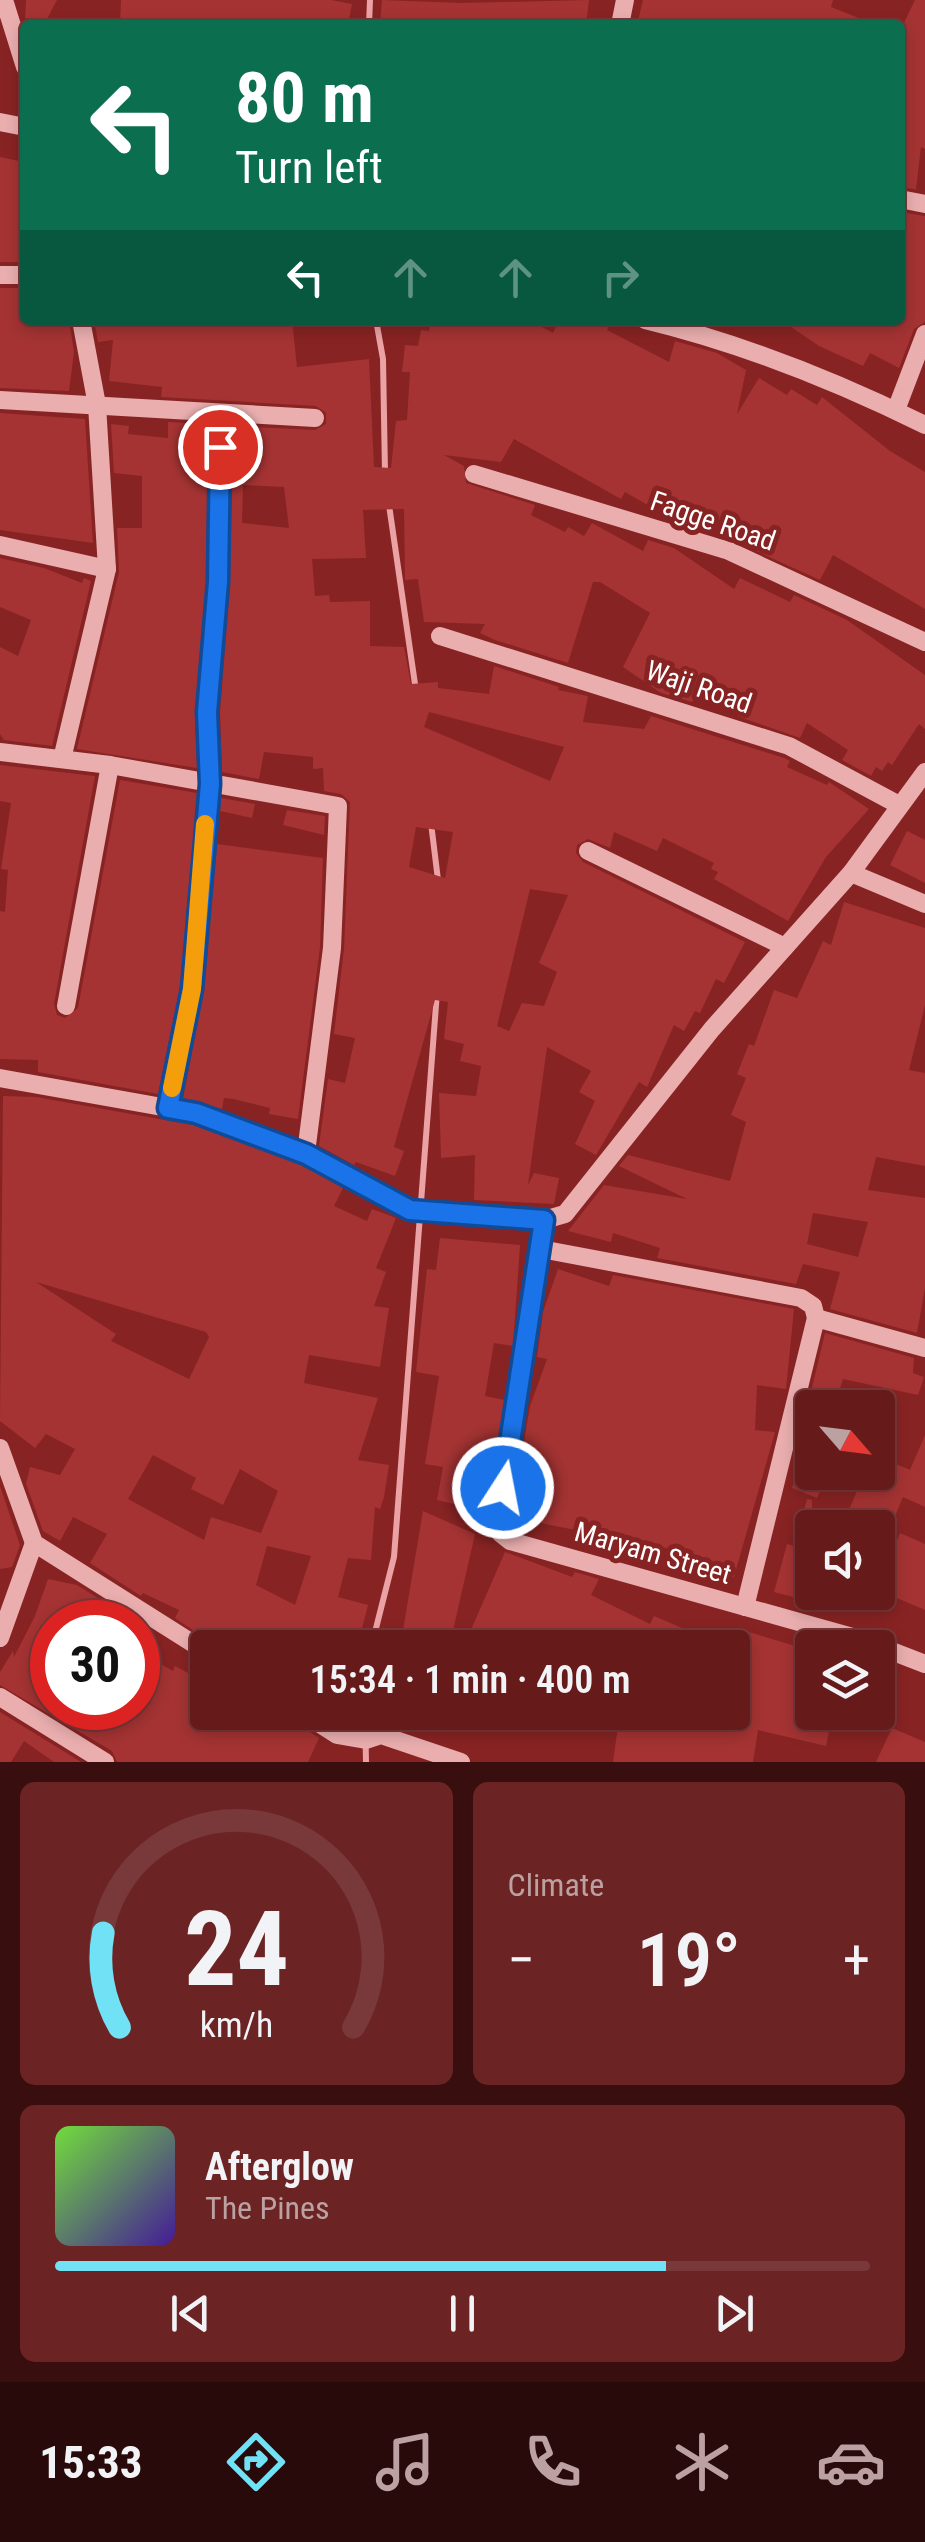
<!DOCTYPE html>
<html lang="en">
<head>
<meta charset="utf-8">
<style>
  :root { --surface:#661a1a; --page:#6c2323; --text:#f1f3f6; --muted:#bca1a2; --line:#793839; --accent:#71e1f5 }
  body { margin:0; font-family:"Roboto Condensed",sans-serif; background:var(--page); color:var(--text); height:100vh; display:flex; flex-direction:column; font-size:38px; white-space:nowrap }
  * { box-sizing:border-box; margin:0 }
  p { font-size:32px; color:var(--muted) }
  .icon { flex:none; width:55px; height:55px; fill:none; stroke:currentColor; stroke-width:2; stroke-linecap:round; stroke-linejoin:round }
  .map { position:relative; height:1762px; overflow:hidden }
  .side { display:flex; flex-direction:column; gap:20px; padding:20px; background:#380e0e; flex:1 }
  .side>* { flex:none }
  .top-card { position:absolute; left:20px; top:20px; width:885px; height:305px; border-radius:10px; box-shadow:0 5px 15px #0003,0 0 0 2px var(--line); background:#0b6e4f; color:#fff; overflow:hidden }
  .needle { width:65px; rotate:118deg }
  .tools { position:absolute; left:795px; top:1390px; display:grid; gap:20px }
  .tools a { display:grid; place-items:center; width:100px; height:100px; border-radius:10px; background:var(--surface); box-shadow:0 5px 15px #0003,0 0 0 2px var(--line); font-size:50px }
  .speed { position:absolute; left:30px; top:1600px; display:flex; gap:20px; font-size:50px; font-weight:700; text-align:center }
  .speed>* { display:grid; place-content:center; width:130px; height:130px; border-radius:50%; background:var(--surface); box-shadow:0 5px 15px #0003,0 0 0 2px var(--line); line-height:1 }
  .speed .limit { border:15px solid #d22; background:#fff; color:#111 }
  .pin { position:absolute; display:grid; place-items:center; width:85px; height:85px; color:#fff; margin:-42px; border:5px solid #fff; border-radius:50%; box-shadow:0 2px 10px #0007 }
  .me { position:absolute; width:110px; margin:-55px; rotate:11deg; stroke-linejoin:round; filter:drop-shadow(0 0 8px #0008) }
  .turn { display:flex; align-items:center; gap:35px; height:210px; padding:0 50px; font-size:45px }
  .turn .icon { width:130px; height:130px; stroke-width:2.5 }
  .turn b { display:block; font-size:70px; line-height:85px }
  .lanes { display:flex; align-items:center; height:95px; padding:0 50px; background:#0003; justify-content:center; gap:50px; direction:ltr }
  .lanes .off { opacity:.35 }
  .big { font-size:75px; font-weight:600; line-height:1.1 }
  .side .tile { flex:1; display:flex; flex-direction:column; justify-content:center; gap:15px; min-width:0; padding:0 35px; border-radius:15px; background:var(--page) }
  .side .dial { align-items:center; gap:0 }
  .dial svg { height:260px; overflow:visible; fill:none; stroke:var(--line); stroke-width:7; stroke-linecap:round; text-anchor:middle }
  .dial text { fill:var(--text); stroke:none }
  .song { display:flex; align-items:center; gap:30px }
  .cover { width:120px; height:120px; border-radius:15px; background:linear-gradient(135deg,hsl(100 70% 55%),hsl(260 70% 35%)) }
  .played { height:10px; border-radius:5px; background:linear-gradient(90deg,var(--accent) 75%,var(--line) 75%) }
  .keys { display:flex; justify-content:space-around; direction:ltr }
  .heat { display:flex; justify-content:space-between; align-items:center; font-size:55px; direction:ltr }
  .side .tiles { flex:1; display:grid; gap:20px; grid-template-columns:1fr 1fr }
  .tile:last-child { grid-column:span 2 }
  .trip { position:absolute; left:190px; top:1630px; width:560px; height:100px; border-radius:10px; background:var(--surface); box-shadow:0 5px 15px #0003,0 0 0 2px var(--line); font-weight:600; line-height:100px; text-align:center }
  .tabs { display:flex; height:160px; justify-content:space-around; align-items:center; background:#290a0a; color:var(--muted) }
  .tabs .icon { width:70px; height:70px }
  .tabs .active { color:var(--accent) }
  .tabs b { font-size:45px; color:var(--text) }
  .map>svg:first-child { display:block }
  .lines { fill:none; stroke-linecap:round; stroke-linejoin:round }
  .stream { stroke:#eba2a4; stroke-width:6 }
  .building { fill:#a53333; fill-rule:evenodd }
  .minor { stroke:#eaaeaf; stroke-width:18 }
  .route-casing { stroke:#114b97; stroke-width:25 }
  .route { stroke:#1a73e8; stroke-width:18 }
  .slow { stroke:#f59e0b; stroke-width:18 }
  .labels { text-anchor:middle; dominant-baseline:central; stroke-width:10; stroke-linejoin:round; paint-order:stroke }
  .street-label { font-size:28px; fill:#fff; stroke:#882323 }
</style>
</head>
<body>
<div class="map">
<svg width="925" height="1762" viewBox="0 0 925 1762">
  <rect width="100%" height="100%" fill="#882323"/>
  <g class="lines">
    <g class="stream">
      <polyline points="369,25 370,0"/>
      <polyline points="376,320 383,359 385,473"/>
      <polyline points="389,505 416,691"/>
      <polyline points="431,823 438,880"/>
      <polyline points="371,1648 394,1557 437,992"/>
      <polyline points="365,1712 366,1762"/>
    </g>
  </g>
  <g class="building">
    <polygon points="26,0 57,0 47,19 25,18"/>
    <polygon points="121,0 331,0 352,4 348,25 120,25"/>
    <polygon points="382,0 462,3 589,0 586,25 380,25"/>
    <polygon points="643,0 833,0 831,7 874,24 637,25"/>
    <polygon points="915,0 925,0 925,149 921,147 916,189 919,190 900,187 900,31"/>
    <polygon points="0,157 24,162 25,262 0,262"/>
    <polygon points="900,212 925,216 925,322 914,329 899,368 870,353 863,366 819,346 781,320 884,320 900,326"/>
    <polygon points="0,288 25,288 25,320 69,320 74,352 69,391 0,388"/>
    <path d="M 94,320 L 210,320 L 236,325 L 237,320 L 292,320 L 297,367 L 369,359 L 374,467 L 391,468 L 396,421 L 407,420 L 410,372 L 402,372 L 405,345 L 418,346 L 421,330 L 429,331 L 431,320 L 529,320 L 553,333 L 559,320 L 611,320 L 607,330 L 669,362 L 675,341 L 717,353 L 746,370 L 737,414 L 759,378 L 787,395 L 791,389 L 817,405 L 822,397 L 890,451 L 925,472 L 925,609 L 833,555 L 820,580 L 712,531 L 678,508 L 672,519 L 625,492 L 621,499 L 514,439 L 501,462 L 444,455 L 464,466 L 466,483 L 535,505 L 531,515 L 565,532 L 568,527 L 584,536 L 592,523 L 643,551 L 648,540 L 674,548 L 734,589 L 740,578 L 790,602 L 794,595 L 847,620 L 925,675 L 925,729 L 919,724 L 892,765 L 888,762 L 882,771 L 876,767 L 871,776 L 842,760 L 848,750 L 807,723 L 800,738 L 737,716 L 738,712 L 698,693 L 692,702 L 661,693 L 623,667 L 650,613 L 600,582 L 593,582 L 568,663 L 495,640 L 480,633 L 485,624 L 424,622 L 418,579 L 405,580 L 404,509 L 363,510 L 366,558 L 312,559 L 315,596 L 329,595 L 330,602 L 370,601 L 370,646 L 404,647 L 411,684 L 438,682 L 438,688 L 489,694 L 494,666 L 559,687 L 558,690 L 588,696 L 583,722 L 644,729 L 651,716 L 784,758 L 790,761 L 787,767 L 827,785 L 829,782 L 869,809 L 826,857 L 788,921 L 714,879 L 718,872 L 711,869 L 714,863 L 663,838 L 657,851 L 614,832 L 610,848 L 588,839 L 577,845 L 576,853 L 583,862 L 745,942 L 724,983 L 716,979 L 700,1013 L 695,1011 L 684,1031 L 674,1025 L 647,1087 L 639,1082 L 596,1155 L 575,1144 L 595,1101 L 579,1092 L 591,1071 L 547,1047 L 528,1185 L 534,1173 L 559,1178 L 554,1204 L 474,1200 L 475,1155 L 441,1158 L 439,1093 L 476,1096 L 481,1066 L 460,1061 L 464,1044 L 444,1039 L 448,1002 L 435,1000 L 394,1147 L 404,1151 L 395,1176 L 356,1162 L 354,1165 L 319,1146 L 328,1079 L 345,1083 L 355,1038 L 334,1034 L 344,949 L 350,802 L 341,794 L 324,791 L 323,768 L 313,769 L 313,757 L 264,752 L 259,779 L 222,772 L 220,712 L 230,583 L 233,426 L 315,430 L 326,424 L 326,413 L 316,406 L 161,397 L 162,387 L 109,381 L 113,340 L 98,342 ZM 243,485 L 284,487 L 289,528 L 242,523 ZM 429,712 L 564,747 L 550,781 L 424,727 ZM 416,827 L 453,832 L 445,878 L 409,867 ZM 530,889 L 568,895 L 539,963 L 557,972 L 544,1006 L 522,1003 L 509,1031 L 497,1026 Z"/>
    <polygon points="0,413 85,419 93,543 0,530"/>
    <polygon points="168,422 208,424 206,581 195,711 197,768 77,749 119,572 117,528 142,528 142,476 114,473 111,424 129,426 128,434 168,438"/>
    <polygon points="0,558 44,568 82,583 84,578 91,581 52,746 4,740 0,734 0,647 18,656 31,620 0,607"/>
    <polygon points="0,765 95,776 54,1004 57,1015 65,1018 78,1008 120,780 197,793 180,987 158,1094 38,1072 38,1060 0,1059 0,911 5,912 8,870 1,869 11,803 0,801"/>
    <polygon points="221,798 255,804 252,818 220,811"/>
    <polygon points="287,810 325,816 324,835 283,825"/>
    <polygon points="907,831 925,840 925,883 890,865"/>
    <polygon points="217,844 323,858 320,947 298,1119 269,1114 270,1108 233,1099 224,1098 222,1109 183,1098 204,991"/>
    <path d="M 844,902 L 925,928 L 925,1005 L 909,1070 L 925,1073 L 925,1166 L 876,1157 L 868,1190 L 925,1198 L 925,1288 L 917,1333 L 830,1309 L 840,1272 L 803,1264 L 796,1284 L 657,1258 L 660,1248 L 613,1233 L 611,1242 L 568,1231 L 604,1185 L 687,1199 L 619,1166 L 628,1155 L 730,1181 L 746,1122 L 731,1115 L 746,1078 L 737,1074 L 749,1044 L 754,1046 L 774,990 L 797,998 L 823,941 L 831,945 ZM 813,1213 L 868,1222 L 858,1257 L 807,1244 Z"/>
    <path d="M 3,1096 L 36,1097 L 193,1125 L 301,1164 L 343,1188 L 334,1206 L 367,1221 L 372,1209 L 396,1218 L 376,1268 L 386,1272 L 374,1306 L 389,1308 L 380,1367 L 309,1355 L 304,1383 L 378,1398 L 358,1460 L 389,1465 L 384,1497 L 380,1509 L 375,1507 L 371,1560 L 348,1558 L 338,1597 L 368,1605 L 357,1648 L 219,1648 L 175,1618 L 179,1610 L 143,1593 L 141,1596 L 90,1563 L 107,1534 L 73,1517 L 60,1541 L 43,1531 L 26,1484 L 30,1467 L 60,1475 L 75,1449 L 46,1434 L 35,1448 L 0,1421 ZM 36,1282 L 206,1332 L 209,1337 L 189,1379 L 111,1341 L 116,1334 ZM 153,1455 L 196,1478 L 191,1489 L 223,1505 L 240,1469 L 278,1491 L 261,1533 L 211,1517 L 204,1540 L 128,1499 ZM 267,1546 L 311,1556 L 295,1605 L 256,1585 Z"/>
    <polygon points="440,1238 520,1245 513,1346 494,1343 485,1396 505,1400 498,1454 494,1470 484,1468 475,1509 437,1500 443,1467 425,1464 439,1376 416,1372 427,1269 436,1270"/>
    <polygon points="558,1269 609,1286 613,1275 794,1309 786,1389 757,1385 755,1430 775,1432 734,1577 688,1564 691,1553 515,1518 525,1478 518,1477 530,1406 547,1359 537,1357 543,1312"/>
    <polygon points="825,1333 914,1358 913,1373 924,1377 918,1395 843,1379 834,1408 817,1408 819,1400 810,1396"/>
    <polygon points="808,1435 812,1436 812,1472 878,1472 878,1456 910,1470 925,1435 925,1507 903,1497 890,1528 841,1528 858,1489 827,1475 817,1498 792,1488"/>
    <polygon points="0,1486 20,1545 12,1567 0,1569"/>
    <polygon points="807,1499 812,1500 812,1602 774,1592 787,1544 794,1546"/>
    <polygon points="423,1511 475,1534 449,1648 400,1648"/>
    <polygon points="900,1533 925,1544 925,1610 878,1590"/>
    <polygon points="505,1552 572,1577 575,1572 599,1579 591,1595 650,1624 654,1616 689,1631 682,1648 585,1648 571,1640 567,1648 508,1648 470,1632"/>
    <polygon points="48,1579 77,1585 131,1619 52,1622 52,1708 138,1708 138,1651 173,1671 175,1666 188,1673 191,1668 208,1677 208,1712 289,1712 294,1722 319,1738 308,1762 117,1762 112,1751 0,1685 0,1672 13,1651 14,1657 35,1616"/>
    <polygon points="742,1630 812,1651 802,1714 831,1721 826,1746 758,1730 753,1762 613,1762 620,1712 723,1717 732,1712 732,1648 736,1649"/>
    <polygon points="878,1662 897,1669 879,1715 878,1715"/>
    <polygon points="0,1712 81,1762 54,1762 24,1741 11,1762 0,1762"/>
    <polygon points="892,1728 925,1742 925,1762 876,1762"/>
  </g>
  <g class="lines">
    <g class="minor">
      <polyline points="4,0 25,67"/>
      <polyline points="620,25 625,0"/>
      <polyline points="0,122 25,127"/>
      <polyline points="900,199 925,204"/>
      <polyline points="0,275 25,275"/>
      <path d="M 645,320 C 744,344 834,380 925,425"/>
      <polyline points="0,400 315,418"/>
      <polyline points="896,410 925,334"/>
      <polyline points="474,474 729,551 925,642"/>
      <polyline points="0,545 107,569"/>
      <polyline points="440,636 789,746 899,805"/>
      <polyline points="0,752 110,765 338,806 332,948 306,1153"/>
      <polyline points="62,759 107,569 97,405 81,320"/>
      <polyline points="588,851 785,947"/>
      <polyline points="851,873 925,904"/>
      <polyline points="66,1006 110,765"/>
      <polyline points="0,1078 196,1113 306,1153 410,1210 544,1220 565,1214 712,1029 851,873 925,772"/>
      <polyline points="168,1108 192,989 210,784 207,712 218,582 221,414"/>
      <polyline points="544,1220 510,1456 496,1520 500,1533 510,1541 863,1640 925,1664"/>
      <polyline points="541,1249 801,1298 813,1306 816,1318 745,1607"/>
      <polyline points="816,1318 925,1348"/>
      <polyline points="0,1448 34,1543 208,1653"/>
      <polyline points="0,1638 34,1543"/>
      <polyline points="0,1697 105,1762"/>
      <polyline points="301,1712 337,1735 366,1740 381,1735 461,1762"/>
    </g>
  </g>
  <g class="lines">
    <defs>
      <polyline id="route" points="220,447 218,582 207,712 210,784 192,989 168,1108 196,1113 306,1154 410,1210 544,1220 503,1488"/>
    </defs>
    <use href="#route" class="route-casing"/>
    <use href="#route" class="route"/>
    <polyline class="slow" points="172,1088 192,989 205,824"/>
  </g>
  <g class="labels">
    <g class="street-label">
      <text transform="translate(713 521) rotate(19)">Fagge Road</text>
      <text transform="translate(699 687) rotate(19)">Waji Road</text>
      <text transform="translate(653 1553) rotate(16)">Maryam Street</text>
    </g>
  </g>
</svg>
<div class="tools">
<a><svg class="needle" viewBox="-14 -14 28 28"><path d="M0-13l5 13h-10z" fill="#e53935"/><path d="M0 13l5-13h-10z" fill="#bca1a2"/></svg></a>
<a><svg class="icon" aria-label="sound" viewBox="0 0 24 24"><path d="M4 9h4l5-4v14l-5-4H4zM17 9q2 3 0 6"/></svg></a>
<a><svg class="icon" aria-label="layers" viewBox="0 0 24 24"><path d="M12 4l9 5-9 5-9-5zM3 14l9 5 9-5"/></svg></a>
</div>
<div class="speed"><div class="limit">30</div></div>
<div class="pin" style="left:220px;top:447px;background:#d93025"><svg class="icon" aria-label="arrive" viewBox="0 0 24 24"><path d="M6 21V4h12l-3 4 3 4H6"/></svg></div>
<svg class="me" style="left:503px;top:1488px" viewBox="-20 -20 40 40"><circle r="17" fill="#1a73e8" stroke="#fff" stroke-width="3"/><path d="M0-11L8 9 0 5-8 9z" fill="#fff"/></svg>
<div class="trip">15:34 · 1 min · 400 m</div>
<div class="top-card">
<div class="turn"><svg class="icon" aria-label="left" viewBox="0 0 24 24"><path d="M17 20v-9H6M10 6l-5 5 5 5"/></svg><div><b>80 m</b>Turn left</div></div>
<div class="lanes"><svg class="icon" aria-label="left" viewBox="0 0 24 24"><path d="M17 20v-9H6M10 6l-5 5 5 5"/></svg><svg class="icon off" aria-label="ahead" viewBox="0 0 24 24"><path d="M12 20V5M6 11l6-6 6 6"/></svg><svg class="icon off" aria-label="ahead" viewBox="0 0 24 24"><path d="M12 20V5M6 11l6-6 6 6"/></svg><svg class="icon off" aria-label="right" viewBox="0 0 24 24"><path d="M7 20v-9h11M14 6l5 5-5 5"/></svg></div>
</div>
</div>
<section class="side">
<div class="tiles">
<div class="tile dial"><svg viewBox="0 0 100 80">
<path d="M14 69A42 42 0 1 1 86 69"/>
<path d="M14 69A42 42 0 0 1 9 40" stroke="#71e1f5"/>
<text x="50" y="56" font-size="32" font-weight="700">24</text>
<text x="50" y="72" font-size="11">km/h</text>
</svg></div>
<div class="tile"><p>Climate</p>
<div class="heat"><a>−</a><b class="big">19°</b><a>+</a></div>
</div>
<div class="tile">
<div class="song"><i class="cover"></i><div><b>Afterglow</b><p>The Pines</p></div></div>
<div class="played"></div>
<div class="keys"><svg class="icon" aria-label="previous" viewBox="0 0 24 24"><path d="M18 5L8 12l10 7zM5 5v14"/></svg><svg class="icon" aria-label="pause" viewBox="0 0 24 24"><path d="M8 5v14M16 5v14"/></svg><svg class="icon" aria-label="next" viewBox="0 0 24 24"><path d="M6 5l10 7-10 7zM19 5v14"/></svg></div>
</div>
</div>
</section>
<nav class="tabs">
<b>15:33</b>
<svg class="icon active" aria-label="directions" viewBox="0 0 24 24"><path d="M12 3l9 9-9 9-9-9zM9 14v-3h6M13 9l2 2-2 2"/></svg>
<svg class="icon" aria-label="music" viewBox="0 0 24 24"><path d="M9 18V5l10-2v13"/><circle cx="6" cy="18" r="3"/><circle cx="16" cy="16" r="3"/></svg>
<svg class="icon" aria-label="phone" viewBox="0 0 24 24"><path d="M5 4h4l2 5-3 2q2 4 5 5l2-3 5 2v4C11 20 4 13 5 4z"/></svg>
<svg class="icon" aria-label="climate" viewBox="0 0 24 24"><path d="M12 3v18M4 7l16 10M4 17L20 7"/></svg>
<svg class="icon" aria-label="car" viewBox="0 0 24 24"><path d="M5 17H2v-5l4-1 3-4h7l3 4 3 1v5h-3M9 17h6M6 11h13"/><circle cx="7" cy="17" r="2"/><circle cx="17" cy="17" r="2"/></svg>
</nav>
</body>
</html>
